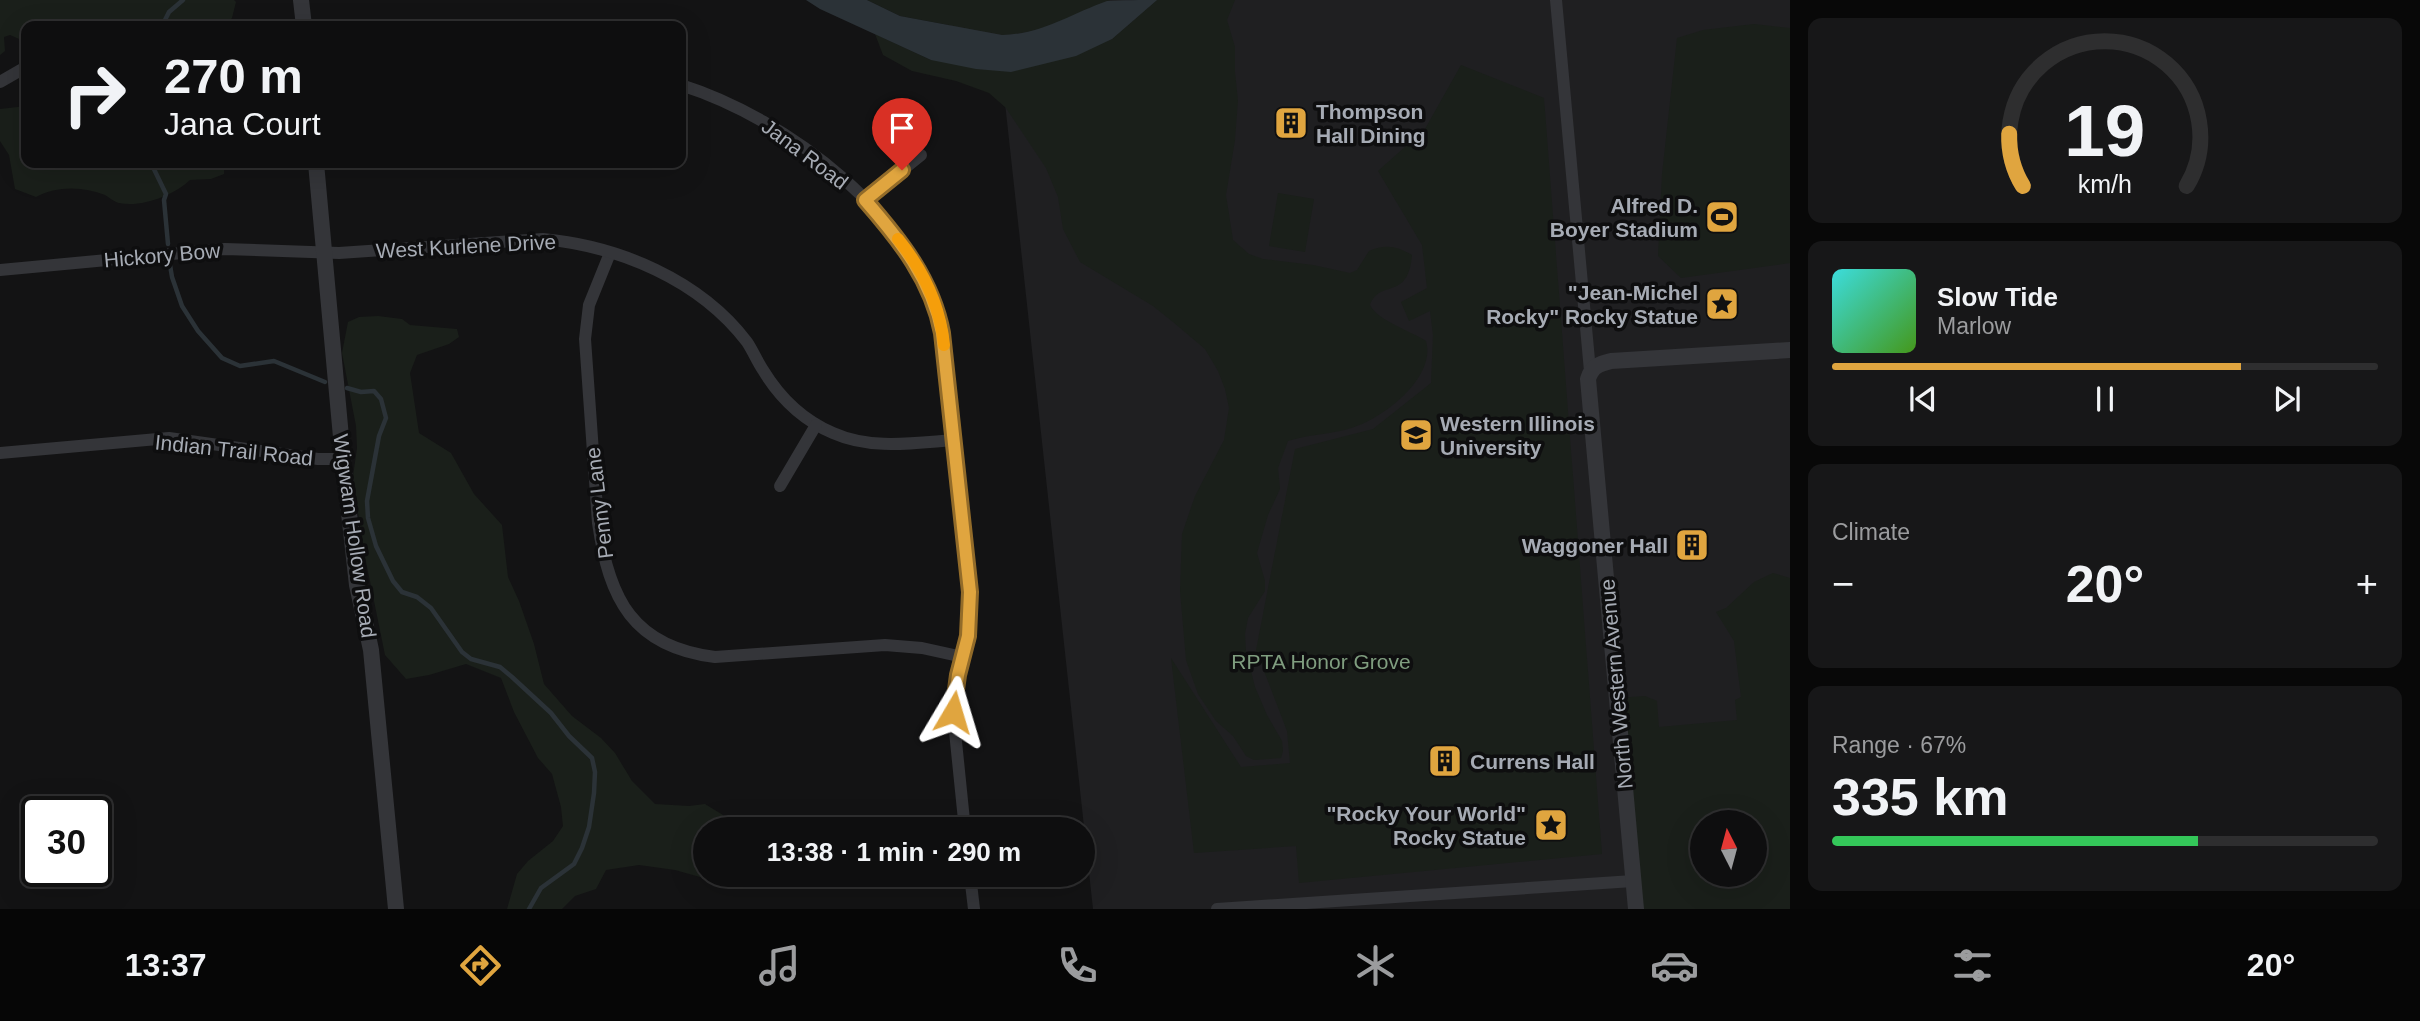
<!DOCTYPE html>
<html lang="en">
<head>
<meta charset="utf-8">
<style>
  :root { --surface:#0e0e0f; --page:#171718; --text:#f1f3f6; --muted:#9b9c9e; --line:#2e2e2f; --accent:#e0a53f }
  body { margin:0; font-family:Helvetica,sans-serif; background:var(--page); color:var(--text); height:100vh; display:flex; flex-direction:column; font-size:26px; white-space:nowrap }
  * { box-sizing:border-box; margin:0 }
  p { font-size:23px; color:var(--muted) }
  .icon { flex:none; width:38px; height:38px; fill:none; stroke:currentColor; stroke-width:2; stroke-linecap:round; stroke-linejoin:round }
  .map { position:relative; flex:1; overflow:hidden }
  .drawer { display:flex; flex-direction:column; gap:18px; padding:18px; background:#080808; width:630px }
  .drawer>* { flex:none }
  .guide { position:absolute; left:21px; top:21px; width:665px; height:147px; border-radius:14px; box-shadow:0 7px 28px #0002,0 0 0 2px var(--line); background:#0e0e0f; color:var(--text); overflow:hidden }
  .needle { width:46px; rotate:354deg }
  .controls { position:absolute; left:1690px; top:810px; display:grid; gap:14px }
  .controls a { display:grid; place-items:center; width:77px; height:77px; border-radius:50%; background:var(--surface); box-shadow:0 7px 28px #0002,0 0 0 2px var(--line); font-size:35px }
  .speed { position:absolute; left:21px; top:796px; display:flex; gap:14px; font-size:35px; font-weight:700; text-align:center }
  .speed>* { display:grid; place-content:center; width:91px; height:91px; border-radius:50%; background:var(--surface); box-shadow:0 7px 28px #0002,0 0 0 2px var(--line); line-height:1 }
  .speed .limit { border:4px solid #111; border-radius:10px; background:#fff; color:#111 }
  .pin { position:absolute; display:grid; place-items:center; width:60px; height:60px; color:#fff; margin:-72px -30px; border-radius:50% 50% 50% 0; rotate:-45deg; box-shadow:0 0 7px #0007 }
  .pin .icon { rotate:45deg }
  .me { position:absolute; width:77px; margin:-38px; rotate:7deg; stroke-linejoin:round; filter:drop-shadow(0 0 5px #0008) }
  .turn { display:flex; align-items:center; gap:24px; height:147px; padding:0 28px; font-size:32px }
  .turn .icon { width:91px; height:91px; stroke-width:2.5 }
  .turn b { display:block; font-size:49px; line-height:60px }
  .big { font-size:52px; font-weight:700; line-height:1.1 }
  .drawer .widget { flex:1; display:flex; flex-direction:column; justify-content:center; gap:10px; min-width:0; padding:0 24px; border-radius:14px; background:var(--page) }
  .drawer .dial { align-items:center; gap:0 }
  .dial svg { height:182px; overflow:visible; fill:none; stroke:var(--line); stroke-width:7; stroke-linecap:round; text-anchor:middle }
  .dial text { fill:var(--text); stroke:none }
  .song { display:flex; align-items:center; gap:21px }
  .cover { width:84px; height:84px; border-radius:10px; background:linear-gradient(135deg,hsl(180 70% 55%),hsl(100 70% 35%)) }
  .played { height:7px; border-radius:4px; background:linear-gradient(90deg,var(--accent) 75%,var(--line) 75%) }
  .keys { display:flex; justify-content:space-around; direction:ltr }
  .heat { display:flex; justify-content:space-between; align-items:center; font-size:38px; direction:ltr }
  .charge { height:10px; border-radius:5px; background:linear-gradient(90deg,#34c759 67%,var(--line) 0) }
  .trip { position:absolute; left:693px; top:817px; width:402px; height:70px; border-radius:35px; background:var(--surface); box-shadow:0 7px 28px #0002,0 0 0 2px var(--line); font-weight:700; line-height:70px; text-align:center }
  .tab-bar { display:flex; height:112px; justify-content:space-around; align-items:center; background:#060606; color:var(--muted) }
  .tab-bar .icon { width:49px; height:49px }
  .tab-bar .selected { color:var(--accent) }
  .tab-bar b { font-size:32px; color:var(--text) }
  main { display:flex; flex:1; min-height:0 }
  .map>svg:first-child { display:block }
  .built { fill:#1f1f21; fill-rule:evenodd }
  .green { fill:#1a1f1a; fill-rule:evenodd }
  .water { fill:#2b3237 }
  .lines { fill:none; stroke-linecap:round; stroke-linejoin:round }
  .stream { stroke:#2b3237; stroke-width:4.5 }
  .minor { stroke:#343539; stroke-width:12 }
  .tertiary { stroke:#343539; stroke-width:16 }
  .route-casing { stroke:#926b29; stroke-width:18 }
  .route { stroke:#e0a53f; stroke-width:12 }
  .slow { stroke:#f59e0b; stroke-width:12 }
  .labels { text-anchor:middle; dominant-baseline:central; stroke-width:7; stroke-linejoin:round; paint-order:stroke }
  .poi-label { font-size:21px; font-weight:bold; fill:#a6abb4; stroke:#0e0e0f; text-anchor:end }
  .street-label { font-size:21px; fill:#a6abb4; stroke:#0e0e0f }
  .park-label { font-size:21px; fill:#7f9d7f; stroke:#0e0e0f }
</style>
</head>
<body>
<main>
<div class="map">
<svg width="1790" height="909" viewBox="0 0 1790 909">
  <rect width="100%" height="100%" fill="#131314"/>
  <path class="built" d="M 895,0 L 1790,0 L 1790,909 L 1093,909 L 999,48 ZM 1703,822 L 1755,822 L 1755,875 L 1703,875 Z"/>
  <g class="green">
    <polygon points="0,0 234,0 236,2 232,18 225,26 26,26 26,42 10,35 4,37 5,51 0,55"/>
    <path d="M 867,0 L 1110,0 C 1075,16 1041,34 1002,35 L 900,16 Z"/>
    <path d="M 1157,0 L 1235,0 L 1227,20 L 1235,47 L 1235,72 L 1238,101 L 1235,140 L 1226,195 L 1233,240 L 1249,254 L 1263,259 L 1313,265 L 1350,273 L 1357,270 L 1369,251 C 1386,244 1396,246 1412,255 C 1408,302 1380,278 1370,305 C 1378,321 1411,331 1426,341 C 1436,375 1390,412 1362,424 C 1338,435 1312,433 1288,441 L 1278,468 L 1280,489 L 1268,515 L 1257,553 L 1265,581 L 1265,591 L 1248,618 L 1245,634 L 1246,651 L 1255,687 L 1267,715 L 1282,741 L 1283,751 L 1281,758 L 1254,760 L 1246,756 L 1233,736 L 1216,721 L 1198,694 L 1186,660 L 1180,591 L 1182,534 L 1195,496 L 1224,440 L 1229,408 L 1225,389 L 1218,371 L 1205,349 L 1173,322 L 1153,306 L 1080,262 L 1063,229 L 1058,197 L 1046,168 L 1006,108 L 989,93 L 956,81 L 912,71 L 883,55 L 875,34 L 931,60 L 1112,39 Z"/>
    <polygon points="1754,24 1790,28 1790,263 1681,278 1658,256 1662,174 1677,38 1703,30"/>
    <polygon points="1461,65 1544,98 1602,854 1299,883 1296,846 1194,853 1171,658 1241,767 1290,763 1287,731 1256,650 1295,449 1373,429 1431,383 1433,335 1430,311 1409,321 1401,302 1427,288 1422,245 1378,171 1425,129"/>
    <path d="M 26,106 L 26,163 L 224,163 L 224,174 L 211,179 L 190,180 C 174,195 142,208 119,203 C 114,202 109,197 105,195 C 83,186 56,186 36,197 L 15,189 L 9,155 L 0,141 L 0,109 Z"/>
    <polygon points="1278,193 1314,199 1305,252 1269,246"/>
    <polygon points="378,316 402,319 410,325 457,329 459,337 449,344 417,355 410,373 419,433 451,453 474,494 502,525 508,577 519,601 534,644 544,684 572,716 601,738 615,753 632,781 655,804 689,806 705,804 723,815 727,829 705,830 705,875 712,875 707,879 675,870 639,865 606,870 596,889 575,896 562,909 507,909 517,874 528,861 553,841 563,826 561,807 552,774 538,758 514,712 501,678 466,664 429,675 406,679 385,655 362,542 353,476 357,448 356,426 342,353 348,322 359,317"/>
    <path d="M 1773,573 L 1790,578 L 1790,909 L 1636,909 L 1617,698 L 1645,696 L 1657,701 L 1659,727 L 1737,720 L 1735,700 L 1741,697 L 1734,641 L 1716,612 L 1726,608 L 1754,582 ZM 1703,822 L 1755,822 L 1755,875 L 1703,875 Z"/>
  </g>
  <path class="water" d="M 806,0 L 867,0 L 900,16 L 1002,35 C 1043,34 1070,14 1107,1 C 1122,0 1142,0 1157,0 L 1112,39 L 1076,56 L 1011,72 L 976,69 L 931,60 L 820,9 Z"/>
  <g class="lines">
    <g class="stream">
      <polyline points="165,26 164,22 169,12 183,0"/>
      <polyline points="151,163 166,194 164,200 168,244"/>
      <polyline points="170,265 172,277 182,306 198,331 222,358 240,366 274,361 325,382"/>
      <polyline points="347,388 361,392 374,391 381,399 386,418 379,436 367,501 368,518 376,546 393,581 402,592 417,597 431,608 462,652 471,659 500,667 512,677 551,713 569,736 592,758 595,772 594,793 589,827 582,848 574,864 541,888 529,909"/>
    </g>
    <g class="minor">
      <polyline points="1556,0 1590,371"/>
      <polyline points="0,82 26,67"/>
      <path d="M 681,85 C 786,118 921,218 942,333 L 970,592 L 968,636 L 958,675 L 953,712 L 965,830"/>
      <polyline points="865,200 921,155"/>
      <path d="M 610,253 L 589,305 L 585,339 L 598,523 C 609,599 633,647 715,657 L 885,645 L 922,648 L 963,657"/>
      <path d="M 0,270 L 225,249 L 339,253 L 543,239 C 619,246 700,280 747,342 C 753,351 757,361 763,370 C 780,398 803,420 833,433 C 871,450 913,443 954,440"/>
      <polyline points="0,453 169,438 318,459 343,459"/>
      <polyline points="780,486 816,425"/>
      <polyline points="970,875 974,909"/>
      <polyline points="1217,909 1633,881"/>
    </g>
    <g class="tertiary">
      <polyline points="301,0 304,26"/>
      <polyline points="316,163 343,459 357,585 371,650 396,909"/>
      <path d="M 1636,909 L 1588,379 C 1592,366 1599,364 1611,361 L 1790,350"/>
    </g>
  </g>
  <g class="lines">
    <defs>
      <path id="route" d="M 902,170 L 865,200 C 900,240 932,280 942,333 L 970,592 L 968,636 L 958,675 L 953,712"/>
    </defs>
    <use href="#route" class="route-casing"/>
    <use href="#route" class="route"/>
    <path class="slow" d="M 898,239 C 923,270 940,306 944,345"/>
  </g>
  <defs>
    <symbol id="building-square" viewBox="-11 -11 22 22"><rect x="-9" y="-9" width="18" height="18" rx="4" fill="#e0a53f" stroke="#0e0e0f"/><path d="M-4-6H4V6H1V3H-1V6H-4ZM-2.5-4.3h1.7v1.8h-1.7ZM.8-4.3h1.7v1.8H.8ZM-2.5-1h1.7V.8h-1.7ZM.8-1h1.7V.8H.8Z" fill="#111"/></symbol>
    <symbol id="stadium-square" viewBox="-11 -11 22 22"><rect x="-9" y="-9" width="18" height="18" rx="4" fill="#e0a53f" stroke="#0e0e0f"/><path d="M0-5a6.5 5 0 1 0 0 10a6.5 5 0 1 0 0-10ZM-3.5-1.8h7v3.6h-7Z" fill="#111"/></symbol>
    <symbol id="sight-square" viewBox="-11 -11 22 22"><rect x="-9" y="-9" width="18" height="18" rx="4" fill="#e0a53f" stroke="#0e0e0f"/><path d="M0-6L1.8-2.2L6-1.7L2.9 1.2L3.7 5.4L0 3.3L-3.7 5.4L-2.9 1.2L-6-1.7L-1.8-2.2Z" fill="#111"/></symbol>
    <symbol id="university-square" viewBox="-11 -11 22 22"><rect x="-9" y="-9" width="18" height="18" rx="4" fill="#e0a53f" stroke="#0e0e0f"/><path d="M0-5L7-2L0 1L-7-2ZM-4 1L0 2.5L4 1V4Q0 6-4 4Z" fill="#111"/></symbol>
  </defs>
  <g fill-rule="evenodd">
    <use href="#building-square" x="1272" y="104" width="38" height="38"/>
    <use href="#stadium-square" x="1703" y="198" width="38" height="38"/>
    <use href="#sight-square" x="1703" y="285" width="38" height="38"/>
    <use href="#university-square" x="1397" y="416" width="38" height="38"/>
    <use href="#building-square" x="1673" y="526" width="38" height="38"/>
    <use href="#building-square" x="1426" y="742" width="38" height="38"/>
    <use href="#sight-square" x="1532" y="806" width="38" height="38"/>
  </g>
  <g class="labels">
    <g class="poi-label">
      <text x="1316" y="111" text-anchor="start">Thompson<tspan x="1316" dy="24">Hall Dining</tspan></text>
      <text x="1698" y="205">Alfred D.<tspan x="1698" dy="24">Boyer Stadium</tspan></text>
      <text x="1698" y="292">"Jean-Michel<tspan x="1698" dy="24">Rocky" Rocky Statue</tspan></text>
      <text x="1440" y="423" text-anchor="start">Western Illinois<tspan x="1440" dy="24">University</tspan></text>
      <text x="1668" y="545">Waggoner Hall</text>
      <text x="1470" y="761" text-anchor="start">Currens Hall</text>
      <text x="1526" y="813">"Rocky Your World"<tspan x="1526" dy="24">Rocky Statue</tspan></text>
    </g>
    <g class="street-label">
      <text transform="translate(805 154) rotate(37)">Jana Road</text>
      <text transform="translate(466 246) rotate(-3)">West Kurlene Drive</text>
      <text transform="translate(162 255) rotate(-5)">Hickory Bow</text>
      <text transform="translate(234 450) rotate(6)">Indian Trail Road</text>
      <text transform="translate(599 503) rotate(-97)">Penny Lane</text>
      <text transform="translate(355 536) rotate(82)">Wigwam Hollow Road</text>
      <text transform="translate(1616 684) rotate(-95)">North Western Avenue</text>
    </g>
    <g class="park-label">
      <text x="1321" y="661">RPTA Honor Grove</text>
    </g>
  </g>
</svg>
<div class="controls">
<a><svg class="needle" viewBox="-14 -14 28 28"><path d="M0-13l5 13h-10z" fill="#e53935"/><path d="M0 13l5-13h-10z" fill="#9b9c9e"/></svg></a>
</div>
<div class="speed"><div class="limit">30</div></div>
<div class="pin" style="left:902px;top:170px;background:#d93025"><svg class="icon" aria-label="arrive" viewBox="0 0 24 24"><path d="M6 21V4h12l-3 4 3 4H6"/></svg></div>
<svg class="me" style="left:953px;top:712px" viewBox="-20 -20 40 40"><path d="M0-17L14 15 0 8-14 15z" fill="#e0a53f" stroke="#fff" stroke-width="4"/></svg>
<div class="trip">13:38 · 1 min · 290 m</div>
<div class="guide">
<div class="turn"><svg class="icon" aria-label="right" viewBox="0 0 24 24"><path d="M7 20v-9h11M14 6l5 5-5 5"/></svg><div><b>270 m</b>Jana Court</div></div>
</div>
</div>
<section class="drawer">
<div class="widget dial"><svg viewBox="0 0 100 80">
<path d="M14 69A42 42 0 1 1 86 69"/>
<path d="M14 69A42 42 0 0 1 8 46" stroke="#e0a53f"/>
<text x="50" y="56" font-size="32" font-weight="700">19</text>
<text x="50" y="72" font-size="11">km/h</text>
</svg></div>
<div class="widget">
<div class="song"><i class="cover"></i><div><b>Slow Tide</b><p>Marlow</p></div></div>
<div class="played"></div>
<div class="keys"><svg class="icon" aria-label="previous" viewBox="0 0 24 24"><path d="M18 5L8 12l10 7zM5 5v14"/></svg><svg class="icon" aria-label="pause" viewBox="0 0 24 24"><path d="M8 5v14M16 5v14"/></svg><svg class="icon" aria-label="next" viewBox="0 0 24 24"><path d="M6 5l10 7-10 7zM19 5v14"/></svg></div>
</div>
<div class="widget"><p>Climate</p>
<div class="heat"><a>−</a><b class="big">20°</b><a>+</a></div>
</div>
<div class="widget"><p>Range · 67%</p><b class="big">335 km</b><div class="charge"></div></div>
</section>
</main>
<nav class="tab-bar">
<b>13:37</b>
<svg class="icon selected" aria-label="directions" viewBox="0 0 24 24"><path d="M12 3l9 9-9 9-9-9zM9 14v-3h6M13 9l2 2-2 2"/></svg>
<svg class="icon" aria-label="music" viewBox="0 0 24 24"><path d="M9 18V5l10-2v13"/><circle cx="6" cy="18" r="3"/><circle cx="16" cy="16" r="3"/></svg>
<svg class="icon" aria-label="phone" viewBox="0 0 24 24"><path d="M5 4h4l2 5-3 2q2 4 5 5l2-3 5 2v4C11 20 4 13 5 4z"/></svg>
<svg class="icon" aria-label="climate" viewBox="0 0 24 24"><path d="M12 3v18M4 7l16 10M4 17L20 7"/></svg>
<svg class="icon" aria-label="car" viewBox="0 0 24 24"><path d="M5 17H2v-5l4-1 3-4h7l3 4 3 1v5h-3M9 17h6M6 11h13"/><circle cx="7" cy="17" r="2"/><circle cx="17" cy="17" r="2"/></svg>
<svg class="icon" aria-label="filters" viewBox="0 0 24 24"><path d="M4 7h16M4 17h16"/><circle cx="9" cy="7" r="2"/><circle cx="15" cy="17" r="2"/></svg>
<b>20°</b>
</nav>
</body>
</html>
